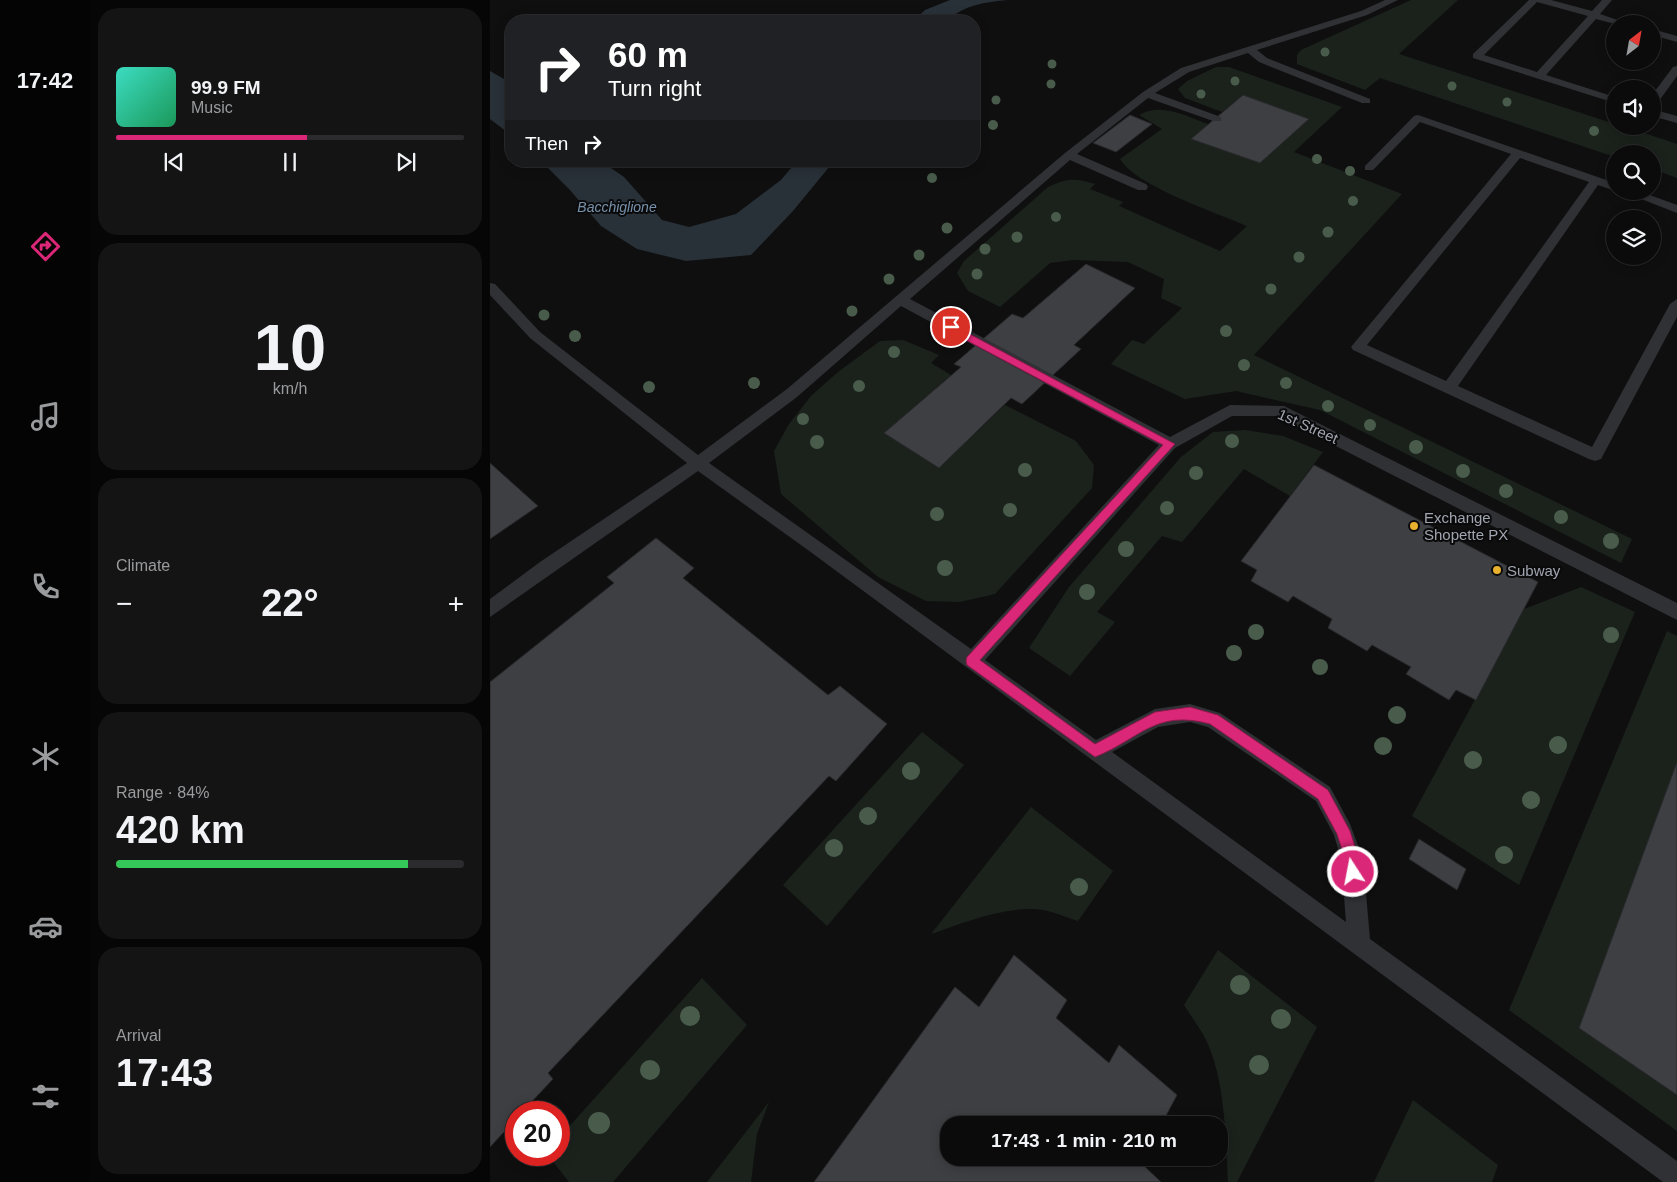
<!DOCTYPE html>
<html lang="en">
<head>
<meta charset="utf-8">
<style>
  :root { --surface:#0b0b0c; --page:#141415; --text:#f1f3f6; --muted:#9a9b9d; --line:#2b2b2d; --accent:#db2777 }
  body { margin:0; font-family:Arial,sans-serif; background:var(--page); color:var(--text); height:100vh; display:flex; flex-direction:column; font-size:19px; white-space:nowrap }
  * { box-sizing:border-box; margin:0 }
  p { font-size:16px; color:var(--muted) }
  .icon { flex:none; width:28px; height:28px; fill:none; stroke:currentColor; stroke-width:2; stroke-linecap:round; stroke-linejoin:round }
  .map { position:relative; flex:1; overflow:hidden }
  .panel { display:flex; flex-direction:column; gap:8px; padding:8px; background:#060607; width:400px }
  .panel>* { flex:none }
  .top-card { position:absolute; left:15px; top:15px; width:475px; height:152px; border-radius:20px; box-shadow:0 2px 12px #0003,0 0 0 1px var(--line); background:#202124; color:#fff; overflow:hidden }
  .needle { width:32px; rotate:31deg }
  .fabs { position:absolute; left:1116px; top:15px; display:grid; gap:10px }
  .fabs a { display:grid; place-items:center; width:55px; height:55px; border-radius:50%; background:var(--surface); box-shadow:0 2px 12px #0003,0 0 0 1px var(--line); font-size:25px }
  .speed { position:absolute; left:15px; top:1101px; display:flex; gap:10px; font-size:25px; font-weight:700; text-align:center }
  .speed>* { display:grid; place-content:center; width:65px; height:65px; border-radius:50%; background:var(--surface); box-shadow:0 2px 12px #0003,0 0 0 1px var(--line); line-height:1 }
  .speed .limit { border:8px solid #d22; background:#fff; color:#111 }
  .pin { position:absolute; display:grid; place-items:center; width:42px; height:42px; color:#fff; margin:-21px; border:2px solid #fff; border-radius:50%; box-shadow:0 1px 5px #0007 }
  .me { position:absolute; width:55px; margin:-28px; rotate:349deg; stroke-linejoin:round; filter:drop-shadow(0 0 4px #0008) }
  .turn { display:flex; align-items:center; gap:18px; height:105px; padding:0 20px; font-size:22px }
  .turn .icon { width:65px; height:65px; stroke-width:2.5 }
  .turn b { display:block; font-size:35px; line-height:42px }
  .then { display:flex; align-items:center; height:48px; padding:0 20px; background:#0003; gap:10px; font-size:19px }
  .big { font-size:38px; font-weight:700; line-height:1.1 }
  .panel .card { flex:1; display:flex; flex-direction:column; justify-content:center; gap:8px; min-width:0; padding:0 18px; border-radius:20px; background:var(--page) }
  .panel .dial { align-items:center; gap:0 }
  .dial b { font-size:65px; line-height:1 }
  .song { display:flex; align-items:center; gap:15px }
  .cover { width:60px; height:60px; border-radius:8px; background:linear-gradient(135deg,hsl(170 70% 55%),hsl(150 70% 35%)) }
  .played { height:5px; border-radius:2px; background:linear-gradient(90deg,var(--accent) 55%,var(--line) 55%) }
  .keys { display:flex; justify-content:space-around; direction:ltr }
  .heat { display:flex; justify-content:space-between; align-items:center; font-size:28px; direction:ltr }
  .charge { height:8px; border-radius:4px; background:linear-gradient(90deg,#34c759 84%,var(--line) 0) }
  .trip { position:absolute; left:450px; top:1116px; width:288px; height:50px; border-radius:20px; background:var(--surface); box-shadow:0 2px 12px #0003,0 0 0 1px var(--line); font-weight:700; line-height:50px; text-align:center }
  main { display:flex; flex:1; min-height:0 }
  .tabs { display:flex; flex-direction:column; width:90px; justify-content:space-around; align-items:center; background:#040405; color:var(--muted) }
  .tabs .icon { width:35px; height:35px }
  .tabs .active { color:var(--accent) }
  .tabs b { font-size:22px; color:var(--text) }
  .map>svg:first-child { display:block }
  .green { fill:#1b221c }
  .water { fill:#293138 }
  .building { fill:#3e3f43; stroke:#29292c }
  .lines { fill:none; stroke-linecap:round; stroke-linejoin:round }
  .service { fill:#303135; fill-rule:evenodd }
  .tree { fill:#495c4b }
  .route { fill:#db2777; stroke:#8e194d }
  .poi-dot { fill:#e8b22f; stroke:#0a0a0b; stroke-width:2 }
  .labels { text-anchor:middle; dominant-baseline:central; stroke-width:4; stroke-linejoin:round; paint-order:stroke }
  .far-water-label { font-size:14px; font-style:italic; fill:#7891ab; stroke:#0a0a0b }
  .street-label { font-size:15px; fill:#a0a5b0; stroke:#0a0a0b }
  .poi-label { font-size:15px; fill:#a0a5b0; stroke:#0a0a0b; text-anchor:start }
</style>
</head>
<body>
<main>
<nav class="tabs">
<b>17:42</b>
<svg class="icon active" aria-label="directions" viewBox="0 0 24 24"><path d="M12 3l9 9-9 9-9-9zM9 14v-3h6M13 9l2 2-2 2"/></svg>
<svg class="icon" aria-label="music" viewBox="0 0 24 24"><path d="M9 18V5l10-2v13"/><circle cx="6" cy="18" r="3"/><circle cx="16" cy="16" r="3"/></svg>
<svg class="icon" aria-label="phone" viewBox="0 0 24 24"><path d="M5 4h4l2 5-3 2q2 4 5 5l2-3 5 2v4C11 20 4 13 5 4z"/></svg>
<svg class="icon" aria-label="climate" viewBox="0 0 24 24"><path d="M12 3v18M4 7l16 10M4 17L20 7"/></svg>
<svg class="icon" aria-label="car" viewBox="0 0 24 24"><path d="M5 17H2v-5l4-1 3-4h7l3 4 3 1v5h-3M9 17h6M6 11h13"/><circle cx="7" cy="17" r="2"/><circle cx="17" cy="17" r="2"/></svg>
<svg class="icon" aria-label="filters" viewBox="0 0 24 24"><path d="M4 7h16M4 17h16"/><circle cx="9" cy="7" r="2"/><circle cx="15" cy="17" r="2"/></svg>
</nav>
<section class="panel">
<div class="card">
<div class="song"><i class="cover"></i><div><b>99.9 FM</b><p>Music</p></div></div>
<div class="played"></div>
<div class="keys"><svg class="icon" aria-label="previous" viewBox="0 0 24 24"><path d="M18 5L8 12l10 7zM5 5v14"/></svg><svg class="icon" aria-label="pause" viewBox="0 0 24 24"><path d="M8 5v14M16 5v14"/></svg><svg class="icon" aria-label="next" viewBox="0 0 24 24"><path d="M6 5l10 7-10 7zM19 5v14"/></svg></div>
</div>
<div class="card dial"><b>10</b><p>km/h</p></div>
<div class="card"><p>Climate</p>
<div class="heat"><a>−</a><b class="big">22°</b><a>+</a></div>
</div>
<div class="card"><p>Range · 84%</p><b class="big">420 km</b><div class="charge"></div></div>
<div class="card"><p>Arrival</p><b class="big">17:43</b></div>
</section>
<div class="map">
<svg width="1187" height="1182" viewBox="0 0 1187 1182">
  <rect width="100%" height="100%" fill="#0f0f10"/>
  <g class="green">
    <polygon points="921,0 968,0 909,54 1125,124 1125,126 1133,126 1187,144 1187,178 1163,169 1162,154 1125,154 1125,157 890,78 875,90 807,64 807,55 811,50"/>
    <path d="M 726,67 L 739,67 L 852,107 L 804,152 L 912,194 L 764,355 L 1142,539 L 1131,563 L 830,410 L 746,391 L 695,399 L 621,364 L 642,340 L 654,344 L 692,308 L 671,298 L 674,279 L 638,262 L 583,260 L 560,263 L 510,307 L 478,291 L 467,273 L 474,261 L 558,187 C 578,178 584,178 605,184 L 600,189 L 633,202 L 629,206 L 730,251 L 757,226 C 725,212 646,186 630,159 L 672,129 L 649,115 C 672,102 696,116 720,125 L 702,139 L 770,163 L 818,120 L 753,95 L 732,112 L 695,98 L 688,89 L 697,81 Z"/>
    <polygon points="413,340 449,355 441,363 461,375 394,433 449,468 515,405 586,441 604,465 602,488 505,594 470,602 436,601 388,577 291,494 284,451 299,424 321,396 348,372 390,341"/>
    <polygon points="755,430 793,436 833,452 800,496 754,469 692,542 672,536 607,612 625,622 580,676 539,648 579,587 691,457 723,432"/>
    <polygon points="1091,587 1145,612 1029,885 922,816 1034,609"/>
    <polygon points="1177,631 1187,636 1187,762 1090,1028 1187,1095 1187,1131 1019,1010"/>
    <polygon points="432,732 474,765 337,926 293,885"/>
    <path d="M 541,807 L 623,871 L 588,921 C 578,918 569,914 558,911 C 522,903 475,922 441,934 Z"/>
    <path d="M 728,950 L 827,1027 L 747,1182 L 738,1182 C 736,1140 735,1076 715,1038 C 709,1027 701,1016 694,1005 Z"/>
    <polygon points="212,978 257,1025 123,1182 79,1182 58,1155 69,1155 69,1138"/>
    <polygon points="923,1100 1008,1165 1002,1182 884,1182"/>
    <polygon points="279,1102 267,1134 261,1182 217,1182"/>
  </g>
  <g class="water">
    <path d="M 460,0 L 517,0 C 497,2 472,5 458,21 L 423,21 L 435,10 Z"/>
    <polygon points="0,71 21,83 21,135 0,119"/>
    <polygon points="51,161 111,161 134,177 172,220 199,227 246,214 291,180 307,161 344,161 303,211 261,255 196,261 147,249 111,226 79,189"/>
  </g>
  <g class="building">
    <polygon points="753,95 819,119 770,163 701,139"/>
    <polygon points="640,115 662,124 626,152 603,143"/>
    <polygon points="596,264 645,288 584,345 591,349 532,404 521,398 449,468 394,433 471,367 464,364 522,314 533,318"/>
    <polygon points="0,463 48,506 0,539"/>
    <polygon points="824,465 1048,582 986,700 966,690 959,700 916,674 921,667 882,645 877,651 838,628 842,619 803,596 798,602 761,581 767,570 751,561"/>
    <polygon points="166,538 204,568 193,578 338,695 350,686 397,724 346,781 339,776 58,1073 63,1079 32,1112 26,1112 26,1119 0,1147 0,682 124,583 117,577"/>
    <polygon points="1187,762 1187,1095 1089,1028"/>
    <polygon points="929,839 976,869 967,890 919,859"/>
    <polygon points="524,955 577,1000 566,1018 619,1063 629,1045 687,1095 671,1125 459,1125 459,1158 654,1158 651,1163 671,1182 324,1182 465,987 489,1007"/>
  </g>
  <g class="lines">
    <g class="service">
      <path d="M 895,0 L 908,0 L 877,15 L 767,50 L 777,58 L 880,99 L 880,103 L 872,103 L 769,62 L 758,53 L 699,72 L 665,93 L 731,117 L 731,121 L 723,121 L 658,98 L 587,154 L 656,184 L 658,187 L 656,190 L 648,190 L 580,160 L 420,299 L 680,437 L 740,405 L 794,406 L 1187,603 L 1187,620 L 787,416 L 742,416 L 685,448 L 495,660 L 606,740 L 665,709 L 700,704 L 730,713 L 840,787 L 860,824 L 873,859 L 880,939 L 1187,1161 L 1187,1182 L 1173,1182 L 322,553 L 208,471 L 0,617 L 0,599 L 50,562 L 197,463 L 40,338 L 0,295 L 0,283 L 5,284 L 50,332 L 208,455 L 297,389 L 575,153 L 653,92 L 691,68 L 871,11 ZM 411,306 L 669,445 L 481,649 L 219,463 L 307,397 ZM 700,722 L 718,727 L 826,801 L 844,835 L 851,859 L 856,922 L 622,752 L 668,727 Z"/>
      <path d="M 1039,0 L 1061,0 L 1102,11 L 1112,0 L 1122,0 L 1110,14 L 1139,24 L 1125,24 L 1106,19 L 1056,75 L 1125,97 L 1125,103 L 983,58 L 983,54 ZM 1047,2 L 1098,16 L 1047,72 L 994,55 Z"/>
      <polygon points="1162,29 1187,36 1187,42 1162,35"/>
      <polygon points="1187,66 1187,76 1166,105 1162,106 1162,95 1183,67"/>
      <polygon points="1162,109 1187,116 1187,123 1162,116"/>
      <path d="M 928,115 L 1125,183 L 1125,191 L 1108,185 L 968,386 L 1102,447 L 1180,304 L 1187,299 L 1187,317 L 1111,459 L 1105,461 L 1099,459 L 863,350 L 861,347 L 1021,154 L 930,122 L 883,170 L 875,170 L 875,166 L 924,116 ZM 1030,158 L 1099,182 L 956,381 L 877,345 Z"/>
      <polygon points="1131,191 1149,191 1187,205 1187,213"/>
    </g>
  </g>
  <g class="tree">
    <circle cx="835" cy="52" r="4.5"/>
    <circle cx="562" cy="64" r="4.5"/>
    <circle cx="745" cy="81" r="4.5"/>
    <circle cx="561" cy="84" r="4.5"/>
    <circle cx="962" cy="86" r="4.5"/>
    <circle cx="711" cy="94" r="4.5"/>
    <circle cx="506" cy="100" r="4.5"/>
    <circle cx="1017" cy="102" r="4.5"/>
    <circle cx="503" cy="125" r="5"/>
    <circle cx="1104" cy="131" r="5"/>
    <circle cx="827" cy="159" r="5"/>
    <circle cx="860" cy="171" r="5"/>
    <circle cx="442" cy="178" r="5"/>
    <circle cx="863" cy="201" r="5"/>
    <circle cx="566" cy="217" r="5"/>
    <circle cx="457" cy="228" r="5.5"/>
    <circle cx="838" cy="232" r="5.5"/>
    <circle cx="527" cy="237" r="5.5"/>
    <circle cx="495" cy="249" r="5.5"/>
    <circle cx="429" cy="255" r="5.5"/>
    <circle cx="809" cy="257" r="5.5"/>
    <circle cx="487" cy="274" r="5.5"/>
    <circle cx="399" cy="279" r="5.5"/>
    <circle cx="781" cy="289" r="5.5"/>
    <circle cx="362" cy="311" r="5.5"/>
    <circle cx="54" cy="315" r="5.5"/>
    <circle cx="736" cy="331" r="6"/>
    <circle cx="85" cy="336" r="6"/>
    <circle cx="404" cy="352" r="6"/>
    <circle cx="754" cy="365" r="6"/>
    <circle cx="264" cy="383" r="6"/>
    <circle cx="796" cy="383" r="6"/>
    <circle cx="369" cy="386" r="6"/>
    <circle cx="159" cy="387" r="6"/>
    <circle cx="838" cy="406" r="6"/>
    <circle cx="313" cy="419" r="6"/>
    <circle cx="880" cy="425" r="6"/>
    <circle cx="742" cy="441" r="7"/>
    <circle cx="327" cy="442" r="7"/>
    <circle cx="926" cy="447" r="7"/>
    <circle cx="535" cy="470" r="7"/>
    <circle cx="973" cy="471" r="7"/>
    <circle cx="706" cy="473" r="7"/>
    <circle cx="1016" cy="491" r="7"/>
    <circle cx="677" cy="508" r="7"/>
    <circle cx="520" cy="510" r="7"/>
    <circle cx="447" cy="514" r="7"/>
    <circle cx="1071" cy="517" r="7"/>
    <circle cx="1121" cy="541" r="8"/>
    <circle cx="636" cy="549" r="8"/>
    <circle cx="455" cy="568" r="8"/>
    <circle cx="597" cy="592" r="8"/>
    <circle cx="766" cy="632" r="8"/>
    <circle cx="1121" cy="635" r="8"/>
    <circle cx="744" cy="653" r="8"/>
    <circle cx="830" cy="667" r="8"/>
    <circle cx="907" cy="715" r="9"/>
    <circle cx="1068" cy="745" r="9"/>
    <circle cx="893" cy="746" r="9"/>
    <circle cx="983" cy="760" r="9"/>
    <circle cx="421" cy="771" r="9"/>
    <circle cx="1041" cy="800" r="9"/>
    <circle cx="378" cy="816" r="9"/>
    <circle cx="344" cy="848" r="9"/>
    <circle cx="1014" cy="855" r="9"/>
    <circle cx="589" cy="887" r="9"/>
    <circle cx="750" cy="985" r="10"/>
    <circle cx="200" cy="1016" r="10"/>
    <circle cx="791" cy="1019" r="10"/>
    <circle cx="769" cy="1065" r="10"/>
    <circle cx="160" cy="1070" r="10"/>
    <circle cx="109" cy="1123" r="11"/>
  </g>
  <path class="route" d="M 461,324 L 685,444 L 490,660 L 605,744 L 665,712 L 700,707 L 728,715 L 838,790 L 860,831 L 869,859 L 870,872 L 868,877 L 863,879 L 858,877 L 855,859 L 847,834 L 828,799 L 720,724 C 665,709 650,739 605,757 L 477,665 L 476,661 L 477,657 L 673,445 L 457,330 L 456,327 Z"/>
  <g class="poi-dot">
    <circle cx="924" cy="526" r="5"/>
    <circle cx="1007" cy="570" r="5"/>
  </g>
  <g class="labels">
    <g class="far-water-label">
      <text x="127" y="207">Bacchiglione</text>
    </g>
    <g class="street-label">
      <text transform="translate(818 426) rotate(24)">1st Street</text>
    </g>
    <g class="poi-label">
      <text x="934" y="517">Exchange<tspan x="934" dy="17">Shopette PX</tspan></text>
      <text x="1017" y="570">Subway</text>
    </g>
  </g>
</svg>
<div class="fabs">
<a><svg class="needle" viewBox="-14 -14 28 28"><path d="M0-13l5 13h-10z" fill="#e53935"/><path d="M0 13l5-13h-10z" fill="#9a9b9d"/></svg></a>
<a><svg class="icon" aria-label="sound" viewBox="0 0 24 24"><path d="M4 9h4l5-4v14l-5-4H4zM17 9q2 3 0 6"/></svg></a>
<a><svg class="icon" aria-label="search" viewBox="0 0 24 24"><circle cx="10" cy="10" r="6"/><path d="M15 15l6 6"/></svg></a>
<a><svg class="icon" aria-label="layers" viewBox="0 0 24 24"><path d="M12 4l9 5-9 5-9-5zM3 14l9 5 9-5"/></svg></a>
</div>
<div class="speed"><div class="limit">20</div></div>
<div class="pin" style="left:461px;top:327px;background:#d93025"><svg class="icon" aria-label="arrive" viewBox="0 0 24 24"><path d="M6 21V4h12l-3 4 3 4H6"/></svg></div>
<svg class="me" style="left:863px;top:872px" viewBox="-20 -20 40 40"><circle r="17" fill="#db2777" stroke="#fff" stroke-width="3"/><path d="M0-11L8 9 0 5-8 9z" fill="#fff"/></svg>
<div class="trip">17:43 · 1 min · 210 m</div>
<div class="top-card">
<div class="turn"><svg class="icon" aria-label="right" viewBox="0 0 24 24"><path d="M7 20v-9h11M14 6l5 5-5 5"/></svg><div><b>60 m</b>Turn right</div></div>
<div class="then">Then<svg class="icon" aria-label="right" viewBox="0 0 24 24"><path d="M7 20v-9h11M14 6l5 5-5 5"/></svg></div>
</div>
</div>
</main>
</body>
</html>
